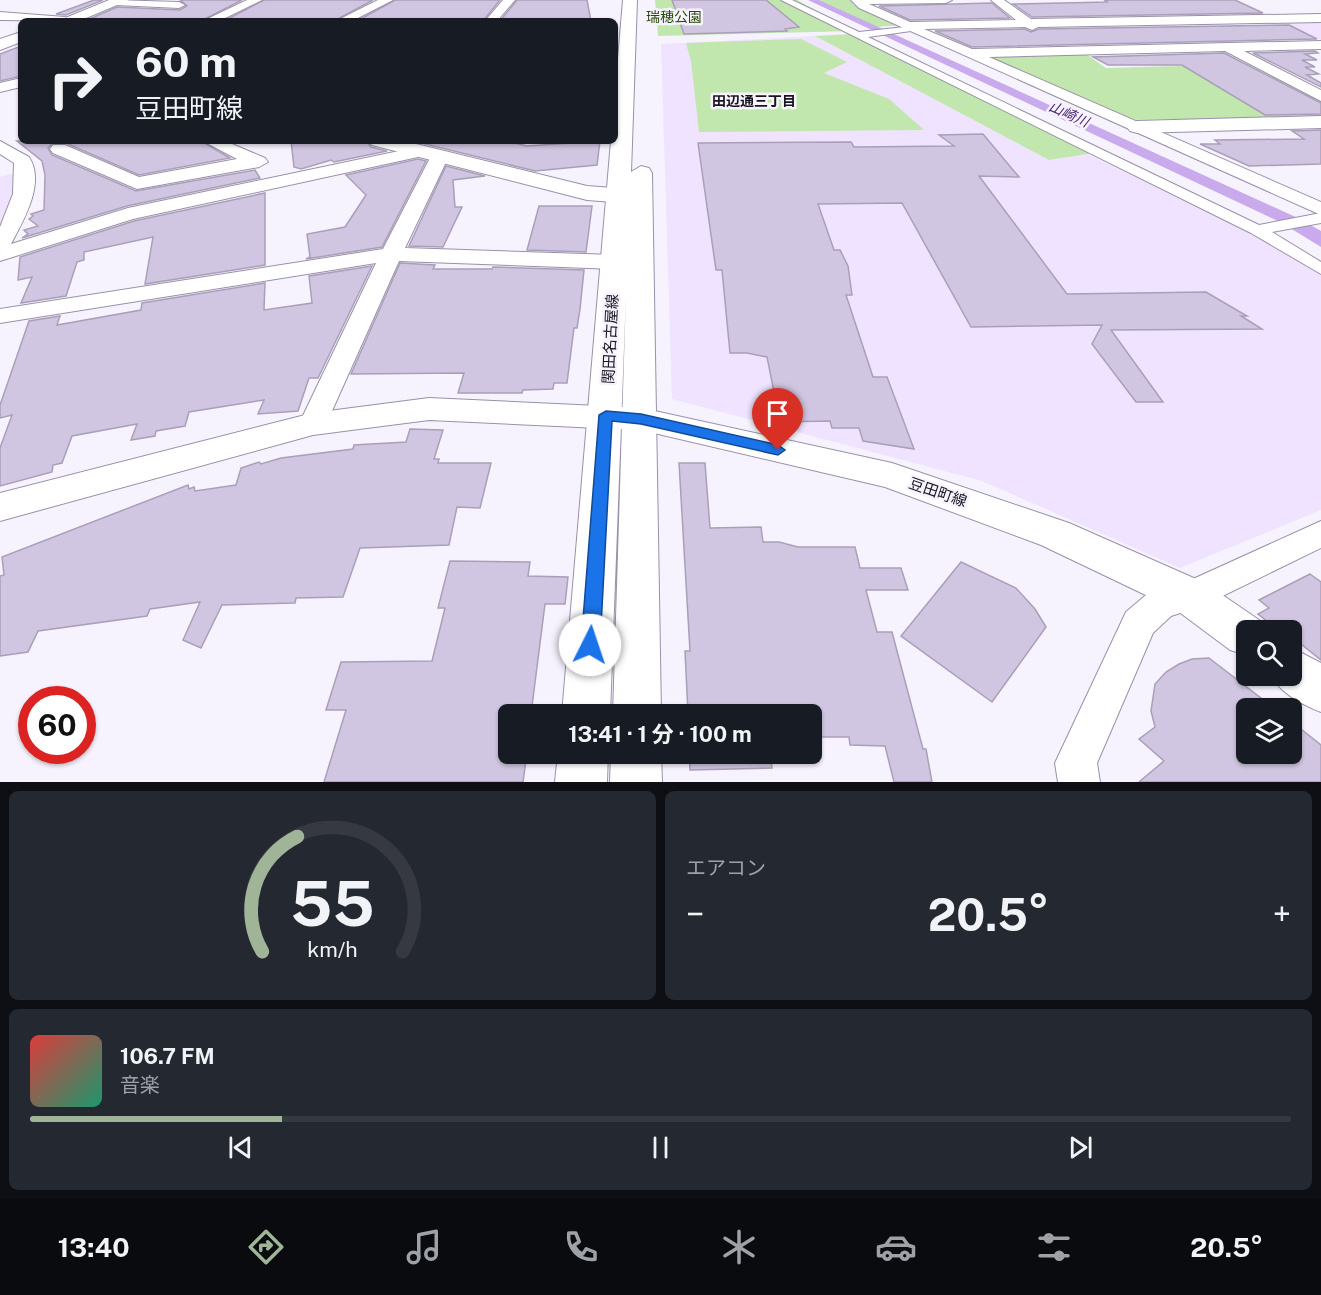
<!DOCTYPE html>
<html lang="ja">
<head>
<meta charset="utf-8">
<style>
  :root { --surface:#171b24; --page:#242831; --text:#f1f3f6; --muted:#9ea1a6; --line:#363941; --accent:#a0b497 }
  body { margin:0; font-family:"Public Sans","Noto Sans JP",sans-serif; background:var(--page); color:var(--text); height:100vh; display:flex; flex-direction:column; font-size:22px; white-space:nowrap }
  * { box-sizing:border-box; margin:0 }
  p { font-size:20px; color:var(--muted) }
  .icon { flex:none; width:33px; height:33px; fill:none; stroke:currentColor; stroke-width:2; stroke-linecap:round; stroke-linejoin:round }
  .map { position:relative; height:782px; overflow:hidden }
  .sheet { display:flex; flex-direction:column; gap:9px; padding:9px; background:#0d0f14; flex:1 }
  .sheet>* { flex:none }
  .top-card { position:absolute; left:18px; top:18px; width:600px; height:126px; border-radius:9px; box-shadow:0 2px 4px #0004; background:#171b24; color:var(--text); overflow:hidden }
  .tools { position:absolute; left:1236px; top:620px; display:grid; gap:12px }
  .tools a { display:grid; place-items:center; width:66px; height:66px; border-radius:9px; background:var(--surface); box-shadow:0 2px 4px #0004; font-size:30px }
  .speed { position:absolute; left:18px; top:686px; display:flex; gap:12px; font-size:30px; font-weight:700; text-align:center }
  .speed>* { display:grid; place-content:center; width:78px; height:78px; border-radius:50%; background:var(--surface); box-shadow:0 2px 4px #0004; line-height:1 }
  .speed .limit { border:9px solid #d22; background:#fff; color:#111 }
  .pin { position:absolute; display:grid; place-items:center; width:51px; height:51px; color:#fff; margin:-62px -26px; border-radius:50% 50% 50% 0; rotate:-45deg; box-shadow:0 0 6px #0007 }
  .pin .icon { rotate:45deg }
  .me { position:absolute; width:66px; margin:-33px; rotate:4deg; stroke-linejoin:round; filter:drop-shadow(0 0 4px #0008) }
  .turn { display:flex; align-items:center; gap:21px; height:126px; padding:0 18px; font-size:27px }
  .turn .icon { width:78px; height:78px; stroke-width:2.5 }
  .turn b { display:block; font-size:42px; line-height:51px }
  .big { font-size:45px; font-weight:700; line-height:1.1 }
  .sheet .widget { flex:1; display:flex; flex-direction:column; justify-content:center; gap:9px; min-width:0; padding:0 21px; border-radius:9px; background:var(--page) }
  .sheet .dial { align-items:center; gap:0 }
  .dial svg { height:156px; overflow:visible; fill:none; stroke:var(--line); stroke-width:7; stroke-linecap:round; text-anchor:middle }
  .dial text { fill:var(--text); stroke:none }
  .song { display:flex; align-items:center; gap:18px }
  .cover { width:72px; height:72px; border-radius:9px; background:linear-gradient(135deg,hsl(0 70% 55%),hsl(160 70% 35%)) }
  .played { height:6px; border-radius:3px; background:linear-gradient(90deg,var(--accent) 20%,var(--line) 20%) }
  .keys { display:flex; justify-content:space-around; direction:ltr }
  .heat { display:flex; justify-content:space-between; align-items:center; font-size:33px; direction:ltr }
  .sheet .tiles { flex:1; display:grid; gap:9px; grid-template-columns:1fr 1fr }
  .widget:last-child { grid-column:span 2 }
  .trip { position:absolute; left:498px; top:704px; width:324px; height:60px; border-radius:9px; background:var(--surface); box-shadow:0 2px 4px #0004; font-weight:700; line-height:60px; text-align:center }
  .dock { display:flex; height:96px; justify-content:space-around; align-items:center; background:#090b0e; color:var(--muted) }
  .dock .icon { width:42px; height:42px }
  .dock .active { color:var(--accent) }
  .dock b { font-size:27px; color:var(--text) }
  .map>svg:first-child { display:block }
  .built { fill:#efe3ff }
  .green { fill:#c1e6ae }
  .water { fill:#c8aaed }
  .building { fill:#d1c6e1; stroke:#aa9fb9; stroke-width:1.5 }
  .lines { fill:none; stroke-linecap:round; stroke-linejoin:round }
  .pedestrian-casing { stroke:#9a90a9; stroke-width:2 }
  .minor-casing { stroke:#9a90a9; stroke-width:2 }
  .tertiary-casing { stroke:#9a90a9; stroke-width:2 }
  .primary-casing { stroke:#9a90a9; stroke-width:2 }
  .pedestrian { fill:#fff; fill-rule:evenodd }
  .minor { fill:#fff; fill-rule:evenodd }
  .tertiary { fill:#fff; fill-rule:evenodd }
  .primary { fill:#fff; fill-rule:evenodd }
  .route { fill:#1a73e8; stroke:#114b97; stroke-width:1.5 }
  .labels { text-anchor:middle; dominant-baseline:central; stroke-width:5; stroke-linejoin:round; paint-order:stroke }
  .far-park-label { font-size:14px; fill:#264b06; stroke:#f7f3fe }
  .far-neighbourhood-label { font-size:14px; font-weight:bold; fill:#18141d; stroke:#f7f3fe }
  .far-water-label { font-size:14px; font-style:italic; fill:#481f6c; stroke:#f7f3fe }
  .street-label { font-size:15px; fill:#18141d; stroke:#f7f3fe }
</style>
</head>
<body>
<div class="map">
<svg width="1321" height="782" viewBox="0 0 1321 782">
  <rect width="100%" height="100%" fill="#f7f3fe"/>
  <g class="built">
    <polygon points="1321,19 1321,40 1272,20"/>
    <polygon points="815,36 1049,160 1087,154 1254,232 1321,275 1321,510 1180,568 982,481 672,399 661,44"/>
    <polygon points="10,174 16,174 17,189 0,231 0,177"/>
  </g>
  <g class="green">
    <polygon points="655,0 797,0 854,31 658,36"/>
    <polygon points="819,0 852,0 854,5 902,25 876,27"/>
    <polygon points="852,34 1094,153 1049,160 815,36"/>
    <polygon points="801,39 847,62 824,73 889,99 924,130 699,132 691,61 686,43"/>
    <polygon points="1083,52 1106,68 1253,64 1321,101 1321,117 1130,120 977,54"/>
  </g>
  <polygon class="water" points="808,0 819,0 1300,219 1321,231 1321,247 1282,223"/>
  <g class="building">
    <polygon points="94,0 103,0 66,15 56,14"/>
    <polygon points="180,0 242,0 201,21 85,21 117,7 180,10 187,6"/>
    <polygon points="264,0 373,0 334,21 224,21"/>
    <polygon points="395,0 500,0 483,21 357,21"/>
    <polygon points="517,0 587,0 591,21 500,21"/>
    <polygon points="672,0 766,0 799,27 785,29 787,31 684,34"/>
    <polygon points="1104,0 1235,0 1263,13 1032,17 1013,4 1108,2"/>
    <polygon points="992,3 1010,18 910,20 879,6"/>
    <polygon points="1289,25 1317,39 972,47 935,31 1025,29 1031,32 1039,29"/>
    <polygon points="21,46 21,76 0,81 0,54"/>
    <polygon points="1315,51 1318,53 1305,54 1317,60 1302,60 1315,67 1305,67 1319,74 1307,75 1321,83 1321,87 1253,53"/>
    <polygon points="1224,53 1321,103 1321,114 1265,115 1182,65 1108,65 1093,57"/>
    <polygon points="1321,130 1321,164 1249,166 1200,144 1220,144 1215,140 1304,139 1292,131"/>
    <polygon points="983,134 1019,177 979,176 1067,294 1206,292 1247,316 1241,316 1262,329 1111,330 1163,402 1136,402 1092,344 1102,325 971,327 902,203 818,204 834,250 840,250 848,266 852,295 846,295 873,377 887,377 914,449 863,441 859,428 832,428 830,421 780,422 767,357 747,353 730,353 722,270 716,270 698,143 851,142 854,147 954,146 939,135"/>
    <polygon points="17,141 201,141 230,158 139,175 66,143 53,143 48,148 52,155 136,191 255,170 260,178 127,206 22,238 28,234 24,230 38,226 29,219 33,216 31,214 44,210 45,175 42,161"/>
    <polygon points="291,141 367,141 371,147 387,151 334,162 331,160 301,169 294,167"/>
    <polygon points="413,141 506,141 527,146 600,141 597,165 535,171"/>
    <polygon points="418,159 426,161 382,247 306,259 310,257 307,234 345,227 366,195 346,175"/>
    <polygon points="446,166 485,176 453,180 455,207 462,207 443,247 409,246"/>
    <polygon points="265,193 265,265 145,284 153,237 84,252 84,260 77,262 66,296 21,303 32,277 18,280 20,257 134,221"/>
    <polygon points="539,206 592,206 586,252 527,250"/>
    <polygon points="400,263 435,265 433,269 492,269 493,267 584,270 580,309 577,328 574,328 567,383 554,383 553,389 523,390 522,393 458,393 464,373 351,374"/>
    <polygon points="372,266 318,378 309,378 298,411 258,414 264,400 189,412 185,426 156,431 155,436 131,440 137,424 72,436 62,463 53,465 52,472 0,486 0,448 12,415 0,418 0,405 29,321 60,316 57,325 141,310 142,303 265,283 264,310 312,303 309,276"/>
    <polygon points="410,429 443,430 434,459 439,459 438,463 491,463 480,508 457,507 449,545 360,548 343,597 296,598 295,603 222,605 201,648 183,640 200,602 150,609 147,616 38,631 28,652 0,656 0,576 4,575 2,557 188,485 189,489 194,487 195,491 236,485 241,468 259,462 261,464 281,458 353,449 354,445 406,442"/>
    <polygon points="679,463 705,463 710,528 761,527 763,542 779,542 798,547 855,547 860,568 901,568 908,590 866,590 877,632 892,632 923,749 926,749 932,782 894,782 885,746 850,745 849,737 812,737 812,714 688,714 685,651 690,651"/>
    <polygon points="450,561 530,562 528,576 568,577 565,604 545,604 531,714 508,714 508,753 527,753 523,782 324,782 346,710 326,710 341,662 432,661 445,608 438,608"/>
    <polygon points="961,562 1016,588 1035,609 1046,627 992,702 901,636"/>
    <polygon points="1310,574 1321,582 1321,660 1292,637 1292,630 1278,630 1258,614 1269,608 1259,600"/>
    <polygon points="1209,658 1274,708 1246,708 1246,753 1292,753 1292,722 1321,745 1321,782 1139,782 1164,761 1139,739 1155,727 1151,711 1155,684 1166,672 1179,664 1192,659"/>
    <polygon points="689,753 770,753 772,768 690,770"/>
  </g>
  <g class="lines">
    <defs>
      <polygon id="pedestrian" points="781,0 792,0 859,32 914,26 916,28 911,31 868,37 1259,225 1321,213 1321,223 1272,232 1321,262 1321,274 1251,233"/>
      <g id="minor">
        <polygon points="112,0 179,2 185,5 179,8 116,5 112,4"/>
        <polygon points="247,0 262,0 219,21 203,21"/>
        <polygon points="378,0 393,0 352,21 336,21"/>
        <polygon points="503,0 515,0 497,21 485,21"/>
        <polygon points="851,0 952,0 946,3 869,4 910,22 1016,20 991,0 1004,0 1031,19 1321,14 1321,22 1038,27 1032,30 1025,27 924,29 972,49 1321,41 1321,49 1244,51 1321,90 1321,101 1225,51 989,57 1321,202 1321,215 859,8"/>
        <polygon points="0,12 65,17 71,21 0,20"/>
        <polygon points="21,78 21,87 0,92 0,83"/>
        <path d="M 0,141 L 29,157 C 46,183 23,221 11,244 L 128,208 L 418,147 L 427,152 L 418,157 L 133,219 L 0,261 L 0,227 L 13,194 L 14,163 L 0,154 Z"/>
        <polygon points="203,141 225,141 265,158 268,162 259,167 137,189 53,153 50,149 53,145 65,145 139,177 237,159"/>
        <polygon points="439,153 448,158 405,248 615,255 623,257 626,262 623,267 615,269 399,261 323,431 313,433 303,431 299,424 376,263 0,323 0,309 383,249 430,158"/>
        <polygon points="1321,521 1321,548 1202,606 1171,616 1153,633 1097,763 1100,782 1058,782 1055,763 1126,612 1146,595 1182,584"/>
      </g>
      <g id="tertiary">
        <polygon points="109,0 129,0 79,21 58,21"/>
        <polygon points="21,32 21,42 0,50 0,39"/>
        <polygon points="1321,116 1321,128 1137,133 1130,131 1127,127 1130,123 1137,121"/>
        <polygon points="369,141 404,141 587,186 640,190 648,192 652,197 648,202 640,204 587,200 372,145"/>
        <polygon points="429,398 641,408 892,463 1069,523 1205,583 1262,622 1266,630 1246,630 1246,655 1230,650 1175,609 1041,545 885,487 641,430 429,420 313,435 0,521 0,493 313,413"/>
        <path d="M 1292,648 L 1321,663 L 1321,712 C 1303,705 1280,693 1271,675 L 1292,675 Z"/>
      </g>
      <g id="primary">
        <polygon points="623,0 637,0 631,172 641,166 649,168 652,173 661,714 613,714 626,295 610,714 562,714 611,141 615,141 615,94"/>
        <polygon points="558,753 608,753 607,782 555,782"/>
        <polygon points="611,753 661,753 662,782 610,782"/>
      </g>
    </defs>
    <use href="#pedestrian" class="pedestrian-casing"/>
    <use href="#minor" class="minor-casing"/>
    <use href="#tertiary" class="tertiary-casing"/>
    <use href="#primary" class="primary-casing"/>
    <use href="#pedestrian" class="pedestrian"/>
    <use href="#minor" class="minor"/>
    <use href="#tertiary" class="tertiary"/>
    <use href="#primary" class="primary"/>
  </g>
  <polygon class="route" points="606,411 641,414 778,445 785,450 778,455 641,424 612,421 600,645 597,651 590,653 584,651 581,645 599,415"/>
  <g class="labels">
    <g class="far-park-label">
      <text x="674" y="17">瑞穂公園</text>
    </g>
    <g class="far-neighbourhood-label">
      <text x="754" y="101">田辺通三丁目</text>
    </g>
    <g class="far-water-label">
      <text transform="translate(1069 114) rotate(24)">山崎川</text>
    </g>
    <g class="street-label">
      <text transform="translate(610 339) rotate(-87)">関田名古屋線</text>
      <text transform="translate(938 492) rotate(19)">豆田町線</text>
    </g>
  </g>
</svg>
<div class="tools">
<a><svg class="icon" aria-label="search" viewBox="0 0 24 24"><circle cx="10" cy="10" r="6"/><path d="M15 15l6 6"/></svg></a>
<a><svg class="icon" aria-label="layers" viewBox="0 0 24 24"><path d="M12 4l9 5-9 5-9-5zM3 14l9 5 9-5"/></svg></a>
</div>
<div class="speed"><div class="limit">60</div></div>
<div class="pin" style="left:778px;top:450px;background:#d93025"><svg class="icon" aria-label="arrive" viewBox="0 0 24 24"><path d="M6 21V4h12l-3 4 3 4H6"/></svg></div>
<svg class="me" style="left:590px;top:645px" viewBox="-20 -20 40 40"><circle r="19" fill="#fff"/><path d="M0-13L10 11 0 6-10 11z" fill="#1a73e8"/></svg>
<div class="trip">13:41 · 1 分 · 100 m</div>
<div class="top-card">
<div class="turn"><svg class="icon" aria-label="right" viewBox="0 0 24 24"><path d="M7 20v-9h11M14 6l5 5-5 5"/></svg><div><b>60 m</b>豆田町線</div></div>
</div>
</div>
<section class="sheet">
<div class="tiles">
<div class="widget dial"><svg viewBox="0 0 100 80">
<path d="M14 69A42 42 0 1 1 86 69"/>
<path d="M14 69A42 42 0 0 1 32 10" stroke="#a0b497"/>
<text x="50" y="56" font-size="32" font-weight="700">55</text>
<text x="50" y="72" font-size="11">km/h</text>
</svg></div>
<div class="widget"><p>エアコン</p>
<div class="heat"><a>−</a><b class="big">20.5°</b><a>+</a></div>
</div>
<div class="widget">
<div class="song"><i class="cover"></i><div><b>106.7 FM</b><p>音楽</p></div></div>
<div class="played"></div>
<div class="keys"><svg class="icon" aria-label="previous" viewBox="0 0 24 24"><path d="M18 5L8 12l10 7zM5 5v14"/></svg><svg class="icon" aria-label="pause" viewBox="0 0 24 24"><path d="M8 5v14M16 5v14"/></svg><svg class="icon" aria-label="next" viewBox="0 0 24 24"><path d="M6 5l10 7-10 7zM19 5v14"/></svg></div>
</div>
</div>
</section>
<nav class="dock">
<b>13:40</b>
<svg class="icon active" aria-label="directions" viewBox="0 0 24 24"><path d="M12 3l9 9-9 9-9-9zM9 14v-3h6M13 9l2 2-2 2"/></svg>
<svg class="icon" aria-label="music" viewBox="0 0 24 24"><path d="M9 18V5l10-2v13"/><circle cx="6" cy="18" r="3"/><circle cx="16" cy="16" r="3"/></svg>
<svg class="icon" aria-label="phone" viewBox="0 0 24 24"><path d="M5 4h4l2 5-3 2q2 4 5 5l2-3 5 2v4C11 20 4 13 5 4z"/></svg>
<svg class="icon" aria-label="climate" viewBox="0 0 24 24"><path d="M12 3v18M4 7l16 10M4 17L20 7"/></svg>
<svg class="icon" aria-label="car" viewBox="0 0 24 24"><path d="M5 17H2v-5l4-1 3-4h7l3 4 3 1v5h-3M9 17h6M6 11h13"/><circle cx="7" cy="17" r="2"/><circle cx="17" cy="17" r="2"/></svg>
<svg class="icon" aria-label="filters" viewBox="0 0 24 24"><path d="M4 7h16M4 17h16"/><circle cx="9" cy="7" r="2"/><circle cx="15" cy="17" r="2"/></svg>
<b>20.5°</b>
</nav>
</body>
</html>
